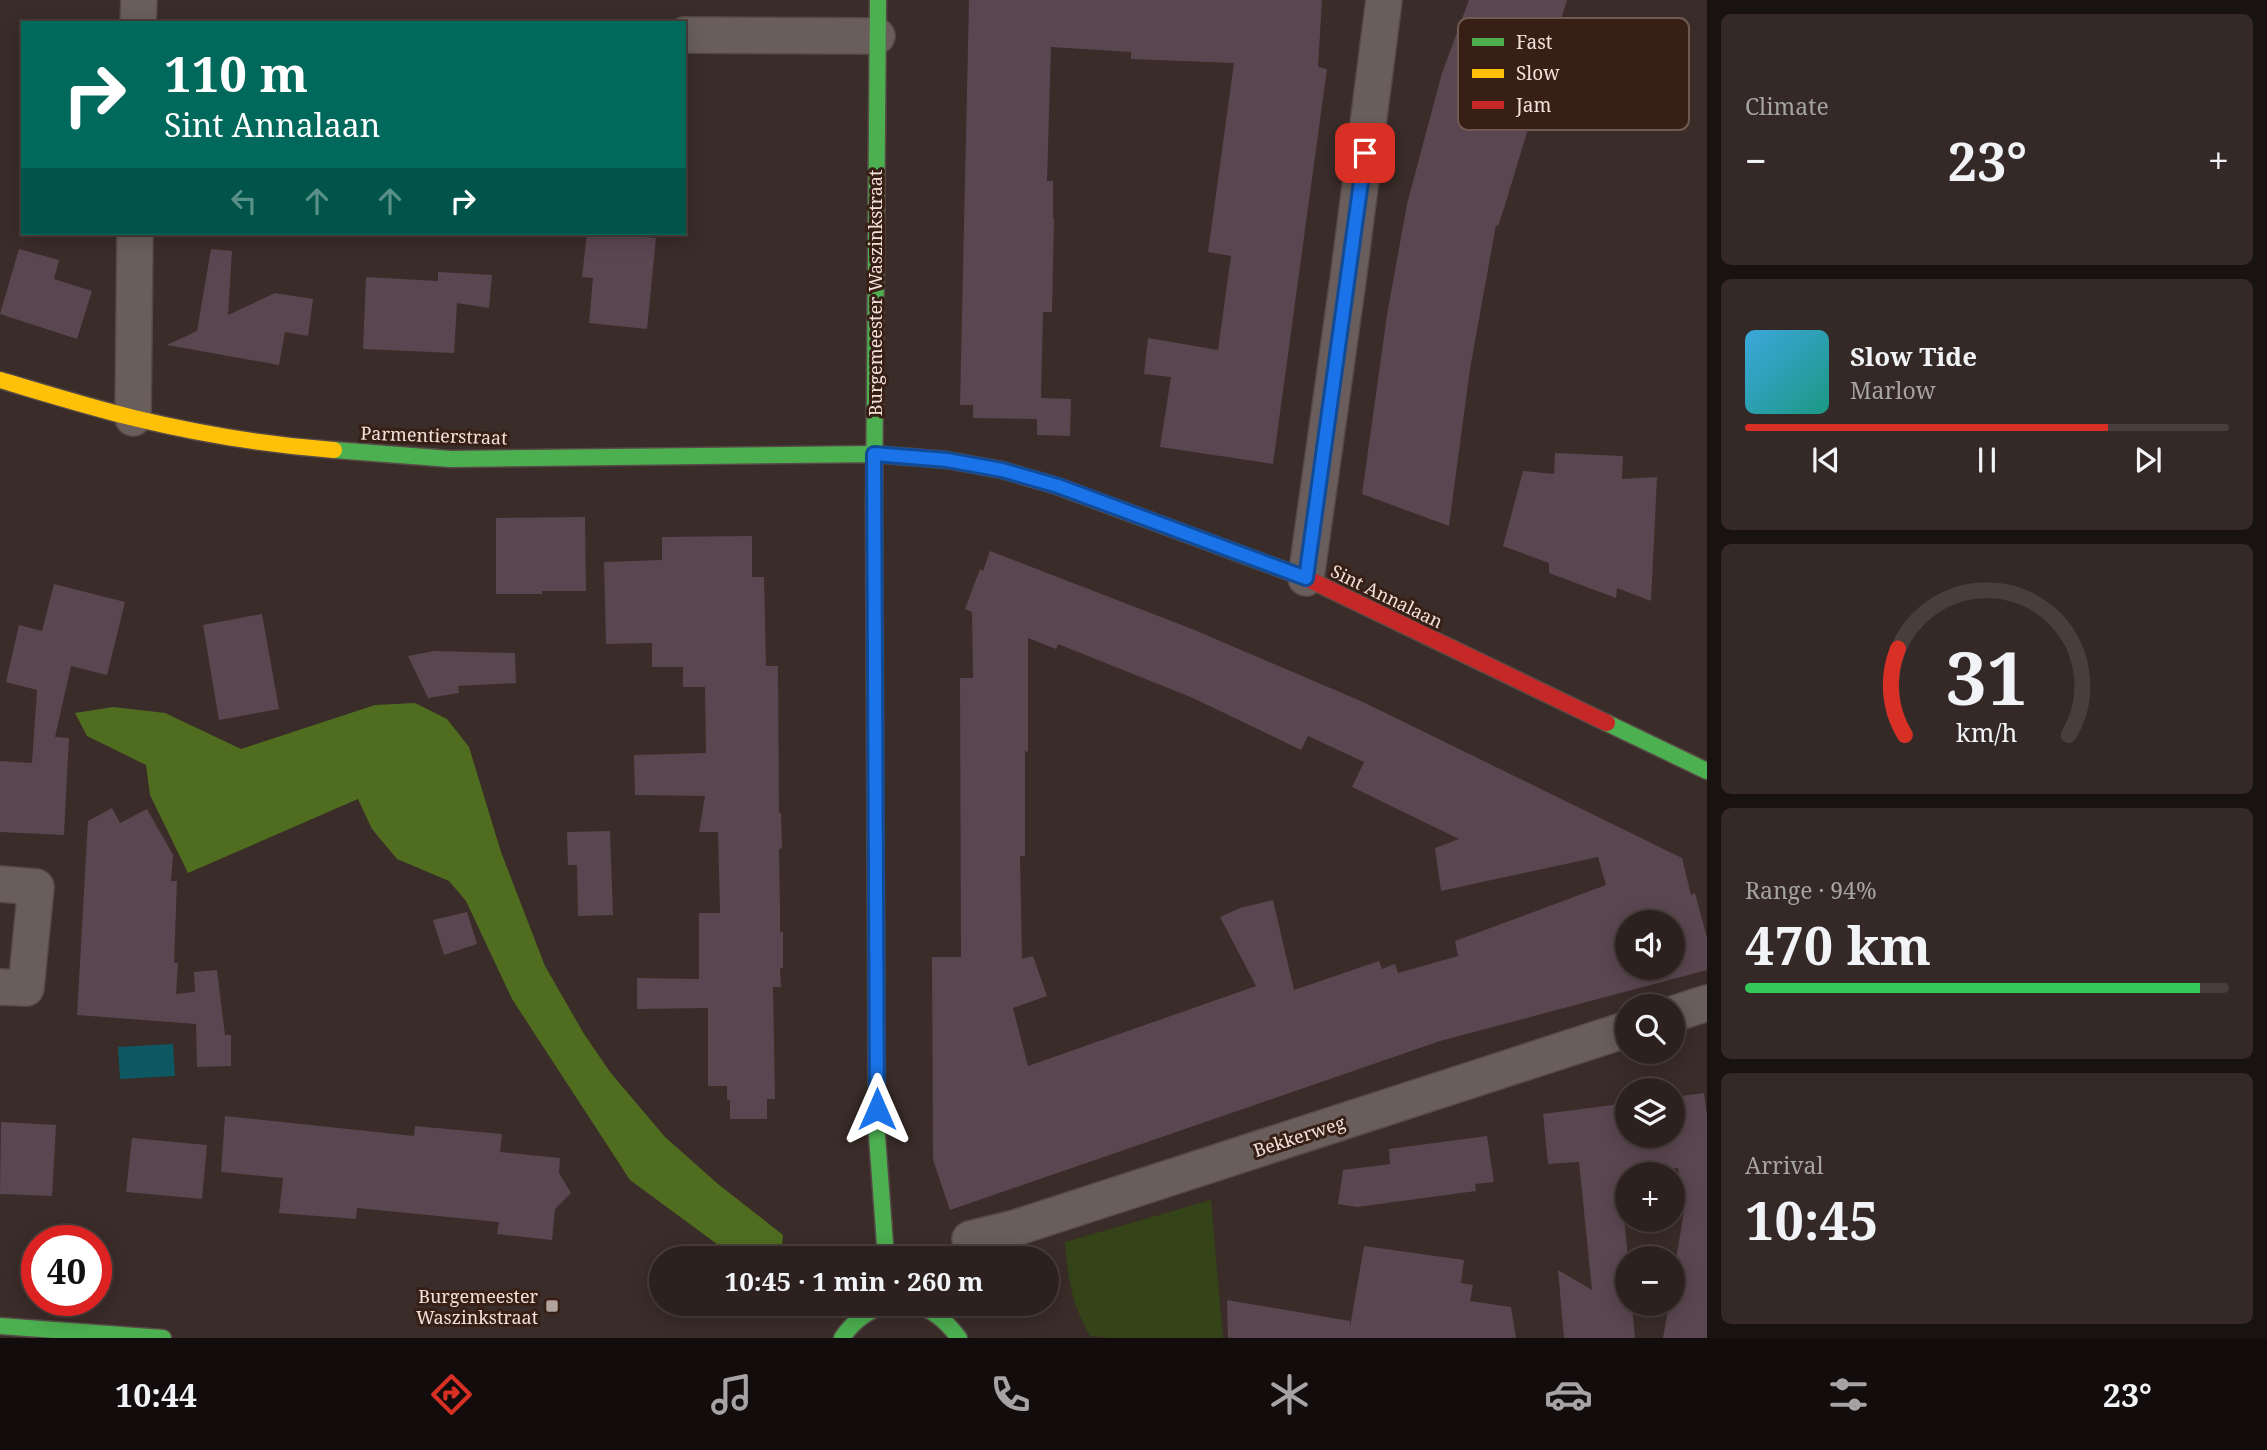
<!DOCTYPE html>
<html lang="en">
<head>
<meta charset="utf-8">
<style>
  :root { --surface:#2c211e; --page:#342927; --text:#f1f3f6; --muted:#a6a3a4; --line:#483e3c; --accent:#d93025 }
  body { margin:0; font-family:"Noto Serif",serif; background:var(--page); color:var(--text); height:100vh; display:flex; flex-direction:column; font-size:26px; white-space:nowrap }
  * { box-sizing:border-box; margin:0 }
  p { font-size:23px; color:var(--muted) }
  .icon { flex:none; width:38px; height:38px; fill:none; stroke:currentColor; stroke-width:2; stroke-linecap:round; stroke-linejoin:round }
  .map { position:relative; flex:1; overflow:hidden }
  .sheet { display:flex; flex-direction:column; gap:14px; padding:14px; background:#181210; width:560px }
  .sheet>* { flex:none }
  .hud { position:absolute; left:21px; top:21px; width:665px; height:214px; border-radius:0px; box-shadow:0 4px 18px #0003,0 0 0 2px var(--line); background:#00695c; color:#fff; overflow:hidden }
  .buttons { position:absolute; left:1615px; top:910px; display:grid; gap:14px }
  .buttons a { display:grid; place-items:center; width:70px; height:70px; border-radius:50%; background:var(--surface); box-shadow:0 4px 18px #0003,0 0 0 2px var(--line); font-size:35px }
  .speed { position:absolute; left:21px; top:1225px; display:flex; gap:14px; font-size:35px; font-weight:700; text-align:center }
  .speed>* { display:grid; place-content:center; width:91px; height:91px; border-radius:50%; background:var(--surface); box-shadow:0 4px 18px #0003,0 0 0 2px var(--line); line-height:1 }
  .speed .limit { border:10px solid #d22; background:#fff; color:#111 }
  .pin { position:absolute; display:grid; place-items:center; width:60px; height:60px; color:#fff; margin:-30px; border-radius:14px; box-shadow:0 4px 10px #0006 }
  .me { position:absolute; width:77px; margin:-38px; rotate:0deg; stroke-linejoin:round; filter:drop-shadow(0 0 5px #0008) }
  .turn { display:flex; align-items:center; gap:24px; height:147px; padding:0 28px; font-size:32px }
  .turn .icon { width:91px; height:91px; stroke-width:2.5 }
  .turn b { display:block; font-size:49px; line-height:60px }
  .lanes { display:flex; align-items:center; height:66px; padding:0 28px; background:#0003; justify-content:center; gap:35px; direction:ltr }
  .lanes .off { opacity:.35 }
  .big { font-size:52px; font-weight:700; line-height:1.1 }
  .sheet .tile { flex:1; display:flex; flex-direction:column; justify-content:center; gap:10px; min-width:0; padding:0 24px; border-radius:10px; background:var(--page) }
  .sheet .dial { align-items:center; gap:0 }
  .dial svg { height:182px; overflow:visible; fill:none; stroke:var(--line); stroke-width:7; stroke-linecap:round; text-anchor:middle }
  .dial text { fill:var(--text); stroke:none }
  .song { display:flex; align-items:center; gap:21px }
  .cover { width:84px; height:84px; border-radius:10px; background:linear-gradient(135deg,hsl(200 70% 55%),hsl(170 70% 35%)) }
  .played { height:7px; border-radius:4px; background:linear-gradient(90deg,var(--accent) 75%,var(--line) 75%) }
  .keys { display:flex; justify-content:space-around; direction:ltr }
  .heat { display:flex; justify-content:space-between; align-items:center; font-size:38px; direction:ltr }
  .charge { height:10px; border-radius:5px; background:linear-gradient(90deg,#34c759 94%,var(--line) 0) }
  .trip { position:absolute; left:649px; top:1246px; width:410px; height:70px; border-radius:35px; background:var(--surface); box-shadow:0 4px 18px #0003,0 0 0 2px var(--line); font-weight:700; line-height:70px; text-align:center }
  .tabs { display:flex; height:112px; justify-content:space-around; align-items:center; background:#120d0c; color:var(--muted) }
  .tabs .icon { width:49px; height:49px }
  .tabs .current { color:var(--accent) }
  .tabs b { font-size:32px; color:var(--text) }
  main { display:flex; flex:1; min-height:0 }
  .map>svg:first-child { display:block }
  .green { fill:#344318 }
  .forest { fill:#506d1f }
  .water { fill:#0e5864 }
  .building { fill:#5a4650; fill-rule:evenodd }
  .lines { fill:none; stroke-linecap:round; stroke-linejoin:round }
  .street-casing { stroke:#574a46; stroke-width:38 }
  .fast-casing { stroke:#574a46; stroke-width:19 }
  .slow-casing { stroke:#574a46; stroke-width:19 }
  .jam-casing { stroke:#574a46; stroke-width:19 }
  .street { stroke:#695e5b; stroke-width:35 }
  .fast { stroke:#4caf50; stroke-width:16 }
  .slow { stroke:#ffc107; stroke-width:16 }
  .jam { stroke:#c62828; stroke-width:16 }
  .route-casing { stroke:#114b97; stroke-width:18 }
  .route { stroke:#1a73e8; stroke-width:12 }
  .poi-dot { fill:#b2a29c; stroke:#371f16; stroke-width:2.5 }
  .labels { text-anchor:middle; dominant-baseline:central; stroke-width:6; stroke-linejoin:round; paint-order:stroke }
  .street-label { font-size:18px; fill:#f2e1db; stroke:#371f16 }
  .poi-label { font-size:18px; fill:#f2e1db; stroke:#371f16; text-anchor:end }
  .key { fill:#371f16; stroke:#6f5951; stroke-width:2 }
  .key-label { font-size:19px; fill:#f2e1db }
</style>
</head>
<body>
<main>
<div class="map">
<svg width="1707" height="1338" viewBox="0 0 1707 1338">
  <rect width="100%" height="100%" fill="#3a2c28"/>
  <path class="green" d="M 1211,1200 L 1223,1338 L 1111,1338 L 1090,1336 C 1072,1305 1067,1277 1065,1242 Z"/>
  <polygon class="forest" points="415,703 447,719 469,747 501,852 545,966 584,1034 610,1072 665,1137 718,1184 783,1235 782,1247 773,1256 745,1258 721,1247 630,1180 512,999 466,901 449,881 397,859 372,829 358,799 188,873 150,795 146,765 87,736 75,713 113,707 165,713 241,749 375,705"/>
  <polygon class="water" points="173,1044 175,1076 120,1079 118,1047"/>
  <g class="building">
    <polygon points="969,0 1322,0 1318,67 1327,69 1273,464 1160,447 1171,377 1144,374 1148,338 1218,350 1231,256 1208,252 1234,63 1131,59 1131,52 1051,47 1047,181 1053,181 1053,218 1054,218 1052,312 1043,312 1041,398 1071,399 1070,436 1037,435 1037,419 973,418 973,405 960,405"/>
    <polygon points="1469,0 1567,0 1505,205 1498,226 1496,225 1470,369 1449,526 1362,494 1387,315 1407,204 1442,73"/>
    <polygon points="587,233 656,238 647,329 589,323 593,278 582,277"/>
    <polygon points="19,249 59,260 54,279 92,291 77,339 0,314"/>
    <polygon points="211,249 232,251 228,315 275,293 313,299 308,336 285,332 279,365 167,345 197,331"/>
    <polygon points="438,272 492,275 489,308 457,303 454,353 363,349 366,277 438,281"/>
    <polygon points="1555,453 1623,456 1622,479 1657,477 1651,601 1617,588 1616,598 1549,573 1549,563 1503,546 1523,471 1554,474"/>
    <polygon points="585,517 586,591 542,591 542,594 496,594 496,518"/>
    <polygon points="752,536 752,577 764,577 766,666 778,666 779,813 781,813 782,848 779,849 780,912 780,932 783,932 783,968 780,968 781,987 773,987 775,1099 767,1099 767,1119 730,1119 730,1100 727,1100 727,1086 708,1086 708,1008 637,1009 637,978 699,979 699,913 720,913 718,832 699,832 705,796 635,795 634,755 706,753 705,687 683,687 683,667 652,667 652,643 606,644 604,562 662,560 662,537"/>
    <path d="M 990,551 L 1192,629 L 1363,702 L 1682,858 L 1691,895 L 1695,893 L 1707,938 L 1707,970 L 1440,1041 L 950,1210 L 933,1160 L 932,957 L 961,957 L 960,678 L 973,678 L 972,612 L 965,609 L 980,569 L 983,571 ZM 1028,638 L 1056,649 L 1058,644 L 1193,698 L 1301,750 L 1308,736 L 1364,762 L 1352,787 L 1459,839 L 1435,848 L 1441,891 L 1598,857 L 1606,885 L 1455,941 L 1458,956 L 1398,973 L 1395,964 L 1382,969 L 1379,961 L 1294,990 L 1273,900 L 1240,908 L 1220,917 L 1256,986 L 1028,1066 L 1013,1008 L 1047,996 L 1033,956 L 1022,959 L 1020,856 L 1025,856 L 1025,751 L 1028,752 ZM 1628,922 L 1673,922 L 1673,968 L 1628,968 Z"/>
    <polygon points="54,584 125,602 107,675 71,666 55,737 69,738 64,835 0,832 0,761 32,763 37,690 6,682 19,625 42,631"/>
    <polygon points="262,614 279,709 219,720 203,625"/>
    <polygon points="434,651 515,653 516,683 458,686 459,693 428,698 408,656"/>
    <polygon points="112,808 120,823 147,809 173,855 171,881 177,881 174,963 178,963 176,994 195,992 194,972 217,970 225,1035 231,1035 231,1066 197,1067 196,1024 77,1015 88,821"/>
    <polygon points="610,831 613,915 578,916 577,865 568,865 567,832"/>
    <polygon points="467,912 477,944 444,955 433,920"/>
    <polygon points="1704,1093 1707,1116 1707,1338 1663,1338 1669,1304 1673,1304 1673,1278 1684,1211 1678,1168 1620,1176 1628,1258 1628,1304 1632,1304 1635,1338 1564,1338 1558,1270 1592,1290 1579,1162 1548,1164 1543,1114 1628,1103 1628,1136 1673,1136 1673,1097"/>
    <polygon points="225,1116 414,1136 415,1126 502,1134 500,1152 560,1158 559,1173 571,1193 555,1209 552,1240 497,1234 499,1222 357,1208 356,1219 279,1213 283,1178 221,1172"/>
    <polygon points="1,1122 56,1125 52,1196 0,1194"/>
    <polygon points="1487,1136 1494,1182 1475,1184 1476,1191 1357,1207 1338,1204 1343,1170 1390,1164 1389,1149"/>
    <polygon points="132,1138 207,1145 202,1199 126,1192"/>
    <polygon points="1364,1246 1464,1260 1461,1283 1473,1285 1470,1301 1511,1307 1516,1338 1228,1338 1227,1300 1350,1321 1350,1327"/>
  </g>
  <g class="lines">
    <defs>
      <g id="street">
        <polyline points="138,23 139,0"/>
        <polyline points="684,35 877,36"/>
        <polyline points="133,418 135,233"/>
        <polyline points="1306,578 1348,280 1384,0"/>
        <polyline points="0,884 36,887 26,988 0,987"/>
        <polyline points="1673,1014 1707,1003"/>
        <polyline points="970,1239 1015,1228 1628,1029"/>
      </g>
      <g id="fast">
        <polyline points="334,450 451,459 874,454 947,460 1002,470 1057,486 1281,569"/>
        <polyline points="874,507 878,0"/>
        <polyline points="1607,723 1707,771"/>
        <polyline points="876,932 877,1136 886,1258"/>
        <path d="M 910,1304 C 932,1308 946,1321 959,1338"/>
        <polyline points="0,1326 163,1338"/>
        <path d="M 842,1338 C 854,1320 869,1309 890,1304"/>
      </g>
      <g id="slow">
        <path d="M 0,380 C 44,393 89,407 134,418 C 200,434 267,445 334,450"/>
        <polyline points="874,507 876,932"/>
      </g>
      <polyline id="jam" points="1281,569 1306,578 1607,723"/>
    </defs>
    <use href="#street" class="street-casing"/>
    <use href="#fast" class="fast-casing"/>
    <use href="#slow" class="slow-casing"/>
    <use href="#jam" class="jam-casing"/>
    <use href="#street" class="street"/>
    <use href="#fast" class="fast"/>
    <use href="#slow" class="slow"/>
    <use href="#jam" class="jam"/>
  </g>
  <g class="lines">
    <defs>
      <polyline id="route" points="877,1109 874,454 947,460 1002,470 1058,486 1306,578 1365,153"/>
    </defs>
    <use href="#route" class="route-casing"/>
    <use href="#route" class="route"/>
  </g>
  <rect class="poi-dot" x="545" y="1299" width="14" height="14" rx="3.5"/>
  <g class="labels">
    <g class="street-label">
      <text transform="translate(875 293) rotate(-90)">Burgemeester Waszinkstraat</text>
      <text transform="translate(434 435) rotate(2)">Parmentierstraat</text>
      <text transform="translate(1387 596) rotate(26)">Sint Annalaan</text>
      <text transform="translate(1299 1136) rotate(-18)">Bekkerweg</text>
    </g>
    <g class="poi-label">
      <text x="538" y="1296">Burgemeester<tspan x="538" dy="21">Waszinkstraat</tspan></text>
    </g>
  </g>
  <rect x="1458" y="18" width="231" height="112" rx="10" class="key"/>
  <rect x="1472" y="38" width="32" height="8" fill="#4caf50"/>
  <rect x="1472" y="69" width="32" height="9" fill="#ffc107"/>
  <rect x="1472" y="101" width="32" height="8" fill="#c62828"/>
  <g class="key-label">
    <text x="1516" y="49">Fast</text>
    <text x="1516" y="80">Slow</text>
    <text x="1516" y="112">Jam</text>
  </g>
</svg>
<div class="buttons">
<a><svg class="icon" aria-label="sound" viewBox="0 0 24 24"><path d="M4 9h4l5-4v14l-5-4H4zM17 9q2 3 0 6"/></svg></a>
<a><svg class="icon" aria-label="search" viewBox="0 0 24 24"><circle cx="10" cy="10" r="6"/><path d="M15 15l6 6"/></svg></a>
<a><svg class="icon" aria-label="layers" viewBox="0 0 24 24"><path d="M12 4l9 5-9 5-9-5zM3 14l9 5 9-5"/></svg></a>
<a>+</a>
<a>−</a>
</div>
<div class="speed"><div class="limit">40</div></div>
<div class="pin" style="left:1365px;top:153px;background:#d93025"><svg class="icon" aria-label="arrive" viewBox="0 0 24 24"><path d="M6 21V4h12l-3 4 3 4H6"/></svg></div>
<svg class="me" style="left:877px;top:1109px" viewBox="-20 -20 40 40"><path d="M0-17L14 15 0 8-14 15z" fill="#1a73e8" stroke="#fff" stroke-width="4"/></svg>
<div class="trip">10:45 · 1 min · 260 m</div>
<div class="hud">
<div class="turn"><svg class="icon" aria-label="right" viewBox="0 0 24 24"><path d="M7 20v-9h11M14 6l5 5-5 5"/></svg><div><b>110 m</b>Sint Annalaan</div></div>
<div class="lanes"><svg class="icon off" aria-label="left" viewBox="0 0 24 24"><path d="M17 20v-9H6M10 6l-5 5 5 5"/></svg><svg class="icon off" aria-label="ahead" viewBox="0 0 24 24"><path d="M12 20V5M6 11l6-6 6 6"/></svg><svg class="icon off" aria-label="ahead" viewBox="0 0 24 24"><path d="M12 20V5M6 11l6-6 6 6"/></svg><svg class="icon" aria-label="right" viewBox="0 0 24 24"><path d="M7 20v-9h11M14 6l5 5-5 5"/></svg></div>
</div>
</div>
<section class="sheet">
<div class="tile"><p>Climate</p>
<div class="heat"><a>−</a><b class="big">23°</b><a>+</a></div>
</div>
<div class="tile">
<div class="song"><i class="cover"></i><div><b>Slow Tide</b><p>Marlow</p></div></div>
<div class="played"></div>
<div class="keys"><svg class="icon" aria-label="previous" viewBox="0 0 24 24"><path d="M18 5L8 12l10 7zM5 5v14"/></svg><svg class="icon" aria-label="pause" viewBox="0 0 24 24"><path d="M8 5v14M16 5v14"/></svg><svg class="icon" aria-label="next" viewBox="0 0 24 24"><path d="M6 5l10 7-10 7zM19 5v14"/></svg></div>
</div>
<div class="tile dial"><svg viewBox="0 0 100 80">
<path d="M14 69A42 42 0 1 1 86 69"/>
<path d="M14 69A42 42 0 0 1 11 31" stroke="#d93025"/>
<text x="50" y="56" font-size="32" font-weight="700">31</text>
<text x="50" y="72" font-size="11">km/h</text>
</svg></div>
<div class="tile"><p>Range · 94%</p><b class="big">470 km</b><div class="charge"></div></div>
<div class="tile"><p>Arrival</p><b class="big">10:45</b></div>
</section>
</main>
<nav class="tabs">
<b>10:44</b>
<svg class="icon current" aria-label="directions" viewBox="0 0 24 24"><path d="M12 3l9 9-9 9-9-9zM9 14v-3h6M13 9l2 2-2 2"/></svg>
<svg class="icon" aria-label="music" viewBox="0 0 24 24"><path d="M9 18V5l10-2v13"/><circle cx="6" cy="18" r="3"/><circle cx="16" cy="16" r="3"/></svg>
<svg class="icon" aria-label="phone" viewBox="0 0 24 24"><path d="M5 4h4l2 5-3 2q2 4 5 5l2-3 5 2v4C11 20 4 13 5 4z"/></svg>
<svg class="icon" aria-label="climate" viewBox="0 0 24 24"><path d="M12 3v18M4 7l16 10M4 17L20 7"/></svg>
<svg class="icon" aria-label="car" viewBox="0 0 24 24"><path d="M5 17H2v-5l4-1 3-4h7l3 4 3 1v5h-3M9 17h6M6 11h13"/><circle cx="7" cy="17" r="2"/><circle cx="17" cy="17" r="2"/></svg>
<svg class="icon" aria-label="filters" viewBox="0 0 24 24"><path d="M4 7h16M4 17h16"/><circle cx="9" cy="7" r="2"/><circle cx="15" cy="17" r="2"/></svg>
<b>23°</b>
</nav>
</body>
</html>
